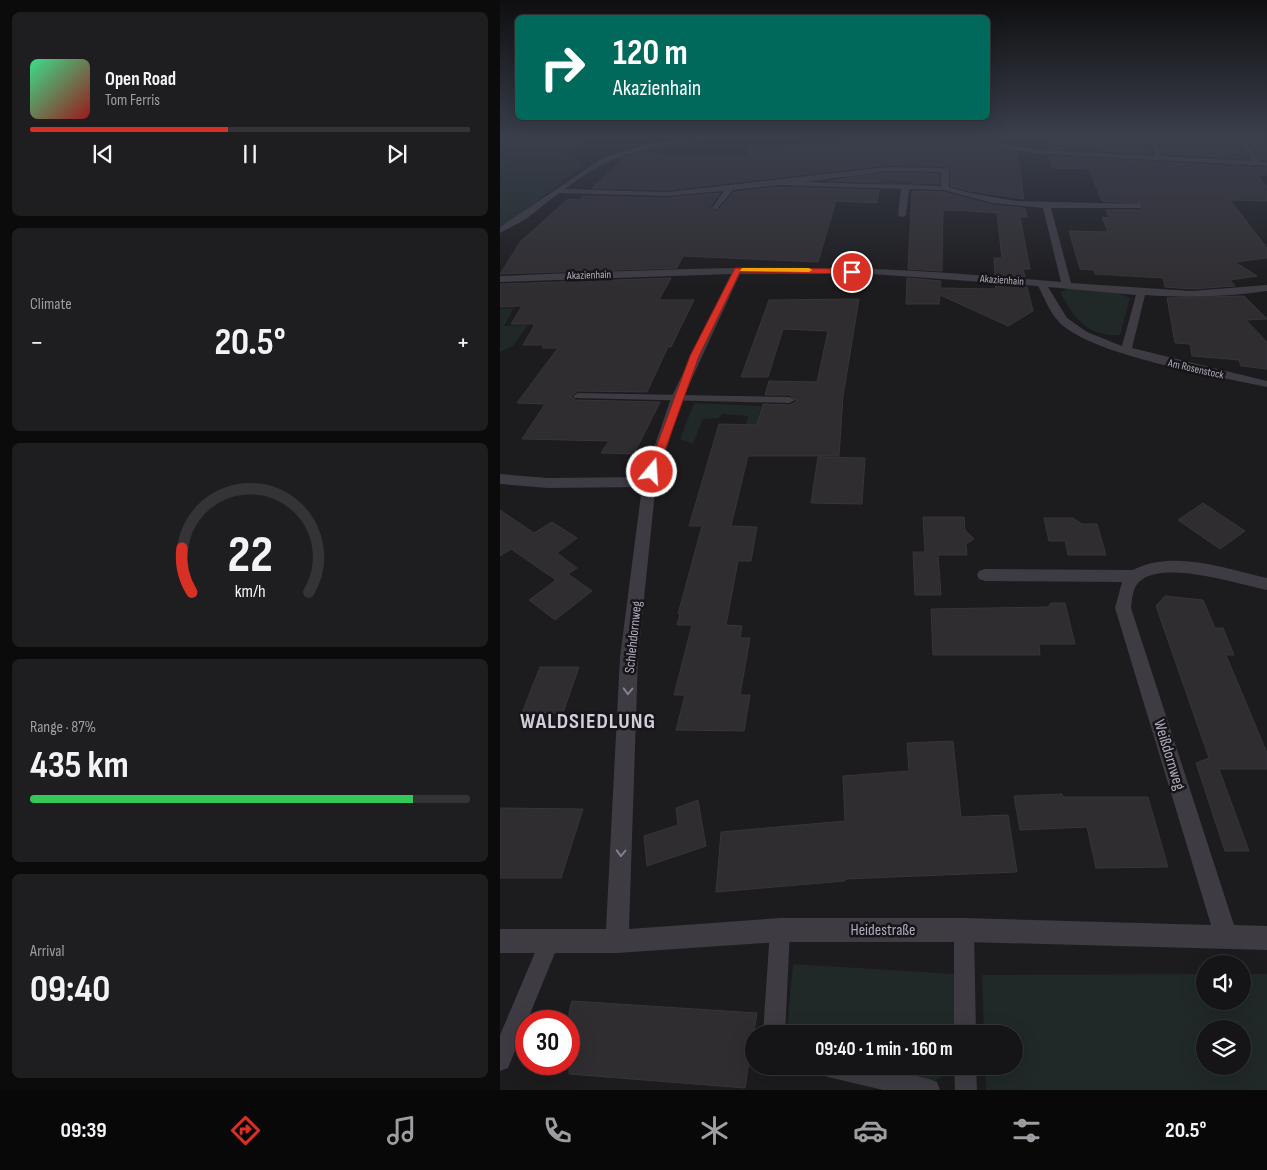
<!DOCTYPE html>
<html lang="en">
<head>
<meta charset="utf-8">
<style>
  :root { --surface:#151416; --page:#1e1d1f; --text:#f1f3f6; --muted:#9d9ea1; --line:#343335; --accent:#d93025 }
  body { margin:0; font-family:"Sofia Sans Condensed",sans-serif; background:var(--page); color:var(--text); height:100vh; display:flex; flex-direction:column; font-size:19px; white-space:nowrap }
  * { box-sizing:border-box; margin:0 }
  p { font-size:16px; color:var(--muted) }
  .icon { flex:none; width:28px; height:28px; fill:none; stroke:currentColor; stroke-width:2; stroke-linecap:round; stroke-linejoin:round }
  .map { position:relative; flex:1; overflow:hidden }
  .drawer { display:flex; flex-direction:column; gap:12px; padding:12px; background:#0c0b0c; width:500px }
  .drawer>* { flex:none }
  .hud { position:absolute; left:15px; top:15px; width:475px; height:105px; border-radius:8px; box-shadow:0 5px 20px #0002,0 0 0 1px var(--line); background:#00695c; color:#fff; overflow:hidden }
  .tools { position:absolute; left:696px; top:955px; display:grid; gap:10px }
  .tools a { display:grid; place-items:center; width:55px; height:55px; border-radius:50%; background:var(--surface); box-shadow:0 5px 20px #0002,0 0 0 1px var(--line); font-size:25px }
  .speed { position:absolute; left:15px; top:1010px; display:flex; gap:10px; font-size:25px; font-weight:700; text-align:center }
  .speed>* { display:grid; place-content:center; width:65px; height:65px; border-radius:50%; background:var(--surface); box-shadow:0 5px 20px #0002,0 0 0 1px var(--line); line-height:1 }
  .speed .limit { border:8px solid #d22; background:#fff; color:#111 }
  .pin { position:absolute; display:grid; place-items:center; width:42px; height:42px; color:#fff; margin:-21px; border:2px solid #fff; border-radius:50%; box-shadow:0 1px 5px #0007 }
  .me { position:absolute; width:55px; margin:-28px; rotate:18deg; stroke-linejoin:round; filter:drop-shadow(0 0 4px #0008) }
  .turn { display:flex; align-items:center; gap:18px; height:105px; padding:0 15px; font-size:22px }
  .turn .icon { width:65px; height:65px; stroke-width:2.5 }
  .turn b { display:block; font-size:35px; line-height:42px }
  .big { font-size:38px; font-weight:700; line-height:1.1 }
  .drawer .widget { flex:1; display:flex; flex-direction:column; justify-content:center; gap:8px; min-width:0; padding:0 18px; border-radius:8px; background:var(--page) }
  .drawer .dial { align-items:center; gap:0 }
  .dial svg { height:130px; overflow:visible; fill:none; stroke:var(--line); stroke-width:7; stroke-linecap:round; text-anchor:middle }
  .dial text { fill:var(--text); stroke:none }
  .song { display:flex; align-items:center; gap:15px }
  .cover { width:60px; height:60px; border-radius:8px; background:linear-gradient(135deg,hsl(150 70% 55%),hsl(0 70% 35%)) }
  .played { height:5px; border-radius:2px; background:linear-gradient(90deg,var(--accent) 45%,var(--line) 45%) }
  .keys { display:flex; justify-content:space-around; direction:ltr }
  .heat { display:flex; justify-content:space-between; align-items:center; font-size:28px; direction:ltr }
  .charge { height:8px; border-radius:4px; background:linear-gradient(90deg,#34c759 87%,var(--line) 0) }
  .trip { position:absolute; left:245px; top:1025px; width:278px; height:50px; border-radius:25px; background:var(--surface); box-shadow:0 5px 20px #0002,0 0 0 1px var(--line); font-weight:700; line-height:50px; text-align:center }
  .tab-bar { display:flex; height:80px; justify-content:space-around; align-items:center; background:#080809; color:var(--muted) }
  .tab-bar .icon { width:35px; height:35px }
  .tab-bar .on { color:var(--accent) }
  .tab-bar b { font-size:22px; color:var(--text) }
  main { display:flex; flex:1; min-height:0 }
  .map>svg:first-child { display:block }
  .green { fill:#202927; fill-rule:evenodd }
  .building { fill:#302d31; stroke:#37343a }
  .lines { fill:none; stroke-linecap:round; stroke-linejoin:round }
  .service { fill:#3e3b43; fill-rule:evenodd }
  .minor { fill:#3e3b43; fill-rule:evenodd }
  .oneway { stroke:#837f8d }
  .route { fill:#d93025; stroke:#8d1f18 }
  .slow { fill:#f59e0b }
  .labels { text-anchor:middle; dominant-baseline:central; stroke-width:5; stroke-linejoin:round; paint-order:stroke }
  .far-street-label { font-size:11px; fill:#b1acbe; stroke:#171518 }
  .street-label { font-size:14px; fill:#b1acbe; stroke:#171518 }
  .near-street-label { font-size:16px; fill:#b1acbe; stroke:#171518 }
  .near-district-label { font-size:22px; font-weight:bold; letter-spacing:1px; fill:#d1ced9; stroke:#171518 }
</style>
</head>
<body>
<main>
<section class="drawer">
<div class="widget">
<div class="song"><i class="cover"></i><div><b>Open Road</b><p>Tom Ferris</p></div></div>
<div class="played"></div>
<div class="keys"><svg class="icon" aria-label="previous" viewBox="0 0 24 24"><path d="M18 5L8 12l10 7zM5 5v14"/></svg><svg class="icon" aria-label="pause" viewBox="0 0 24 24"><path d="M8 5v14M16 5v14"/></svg><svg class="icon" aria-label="next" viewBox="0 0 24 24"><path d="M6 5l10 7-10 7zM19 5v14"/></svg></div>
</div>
<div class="widget"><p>Climate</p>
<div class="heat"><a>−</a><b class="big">20.5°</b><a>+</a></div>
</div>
<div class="widget dial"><svg viewBox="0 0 100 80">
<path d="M14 69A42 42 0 1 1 86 69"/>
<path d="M14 69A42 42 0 0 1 8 42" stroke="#d93025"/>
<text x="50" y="56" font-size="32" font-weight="700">22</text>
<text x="50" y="72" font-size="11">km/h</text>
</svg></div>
<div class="widget"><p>Range · 87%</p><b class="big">435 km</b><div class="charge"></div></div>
<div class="widget"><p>Arrival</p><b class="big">09:40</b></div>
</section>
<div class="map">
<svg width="767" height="1090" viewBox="0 0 767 1090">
  <rect width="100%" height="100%" fill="#1c1b1d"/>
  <g class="green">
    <polygon points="0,137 103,137 62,151 84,165 13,220 0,226"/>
    <path d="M 378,171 L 426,171 L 434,174 L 437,179 C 421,191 370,183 349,182 L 345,179 L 347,175 Z"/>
    <path d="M 570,288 L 616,292 L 630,298 L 620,335 C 587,337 574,318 560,292 Z"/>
    <polygon points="14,308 4,326 28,325 13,346 0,352 0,309"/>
    <polygon points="194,403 261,406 259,416 275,417 241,445 248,416 222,414 219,418 203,419 193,444 180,439"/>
    <polygon points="293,964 456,974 457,1034 289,1034 287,1029"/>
    <path d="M 705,974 L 705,1001 L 742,1001 L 743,974 L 767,974 L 767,1090 L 486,1090 L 485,1066 L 514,1066 L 514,1034 L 484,1034 L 482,975 ZM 705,1029 L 742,1029 L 742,1066 L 705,1066 Z"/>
    <polygon points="371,1066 453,1066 449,1074 433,1081"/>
  </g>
  <g class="building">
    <polygon points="396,137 472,137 506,151 517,152 524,199 470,191 451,186 451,170 445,166 387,165 168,190 92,188 125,157 144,151 159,155 250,156 248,149"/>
    <polygon points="544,137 647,137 652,154 547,148"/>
    <polygon points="657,137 735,137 749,159 663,154"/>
    <polygon points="746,137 767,137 767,160 761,160"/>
    <polygon points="549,156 767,168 767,175 758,175 767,187 767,201 730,200 767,248 767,258 735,262 757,276 730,280 735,286 691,289 665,287 663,278 595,274 594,270 580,269 569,231 608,232 602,217 609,218 606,210 641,210 643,204 602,201 589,169 552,168"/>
    <polygon points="387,173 439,174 439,184 413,183 413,181 380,178 380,182 329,181"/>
    <polygon points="278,187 379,190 377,203 336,201 318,262 183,256 177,268 0,274 21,241 68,199 79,200 84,196 168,198 220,193 210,207 216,212 234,192"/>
    <polygon points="412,191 444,192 492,205 525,208 527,217 520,217 530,269 523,269 525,277 495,275 494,258 502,258 497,213 469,211 443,210 442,271 408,269"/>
    <polygon points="171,278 159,300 194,300 171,347 168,347 147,392 78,391 71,396 75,400 160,402 134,454 101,453 109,441 22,439 45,404 17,403 58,348 42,348 44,345 23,345 35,324 11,324 22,306 0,307 0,284"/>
    <polygon points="407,278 441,281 440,288 496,289 495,285 527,287 533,311 508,326 440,295 439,304 406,304"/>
    <polygon points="744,296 767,319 746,320 767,342 767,369 741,366 739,360 692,356 690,344 675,343 667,298"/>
    <polygon points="359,299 343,396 339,456 248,456 231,526 257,527 251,561 238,561 226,625 242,626 240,638 250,638 240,695 250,695 244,731 176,730 185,695 174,695 192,625 177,625 180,614 178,614 202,526 189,526 219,424 257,425 263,404 290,405 297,401 290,395 265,395 269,381 317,382 328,331 283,329 268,377 241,377 269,300"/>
    <polygon points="318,457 365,458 362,504 311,503"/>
    <polygon points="703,503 745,531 720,549 678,520"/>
    <polygon points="0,510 34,533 52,522 77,538 57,553 77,568 68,574 92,591 55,620 29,600 56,580 11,549 0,556"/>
    <polygon points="423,517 464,517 465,530 474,539 466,544 467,555 438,555 441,595 415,595 413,552 425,552"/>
    <polygon points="544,518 573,518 582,524 597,524 606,555 568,555 565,541 549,541"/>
    <polygon points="665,596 703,600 715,628 723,628 734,655 726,655 767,753 767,769 719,769 749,851 725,851 696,763 709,758 656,606"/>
    <polygon points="551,603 565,603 575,644 539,644 540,655 433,655 431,609 548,607"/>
    <polygon points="40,667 79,667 63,713 22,713"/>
    <polygon points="453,741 461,817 508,815 517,872 345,879 345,881 216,892 221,832 345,821 343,776 409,771 407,743"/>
    <polygon points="562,794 563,797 648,797 668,867 596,868 587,827 520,830 514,796"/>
    <polygon points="198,800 206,846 147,866 144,836 178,825 176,808"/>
    <polygon points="0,808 83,809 61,878 0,878"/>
    <polygon points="72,1001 257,1013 245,1088 69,1074 69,1012"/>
  </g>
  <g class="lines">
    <g class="service">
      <polygon points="78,393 290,397 295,400 290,403 75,398 73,396"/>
      <polygon points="280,920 287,923 290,930 285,1034 263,1034 270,930 273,923"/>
      <polygon points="464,920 471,923 474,930 476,1034 454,1034 454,930 457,923"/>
      <polygon points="49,933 56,936 59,943 8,1068 0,1071 0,1035 42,936"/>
      <polygon points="317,1066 375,1066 429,1079 437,1082 440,1090 383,1090 328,1077 320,1074"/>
      <polygon points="454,1066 476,1066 477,1090 455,1090"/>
    </g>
    <g class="minor">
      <path d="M 204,137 L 251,137 C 238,143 216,140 201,141 C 147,145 108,155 65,189 L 168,192 L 387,167 L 445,168 L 449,170 L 449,187 L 470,193 L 516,201 L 641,204 L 641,208 L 551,208 L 571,283 L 691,291 L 767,285 L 767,291 C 726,297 686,298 645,295 L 632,348 L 767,381 L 767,387 C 717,376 592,356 559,322 C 550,313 544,297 538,286 L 372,274 L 240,274 L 183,398 L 156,482 L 138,657 L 129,929 L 280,918 L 464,918 L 711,925 L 615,608 L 622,582 L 485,581 L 479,579 L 477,575 L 479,571 L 485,569 L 633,570 C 673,549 726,569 767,578 L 767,590 C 738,584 662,559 639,582 C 632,589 632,600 631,608 L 734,925 L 767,926 L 767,950 L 464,942 L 280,942 L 117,953 L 0,953 L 0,929 L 106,929 L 120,657 L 142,487 L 48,488 L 0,484 L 0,474 L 48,478 L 144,477 L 171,398 L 231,274 L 0,282 L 0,276 C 124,271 248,265 372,269 C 435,271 498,277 561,282 L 543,208 L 492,203 L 444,190 L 409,189 L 406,215 L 402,217 L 398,215 L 401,189 L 278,185 L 233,190 L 216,210 L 212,208 L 224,191 L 168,196 L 59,193 L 26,219 L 0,233 L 0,227 L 103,158 L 144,145 ZM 387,171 L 441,172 L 441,186 L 306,182 ZM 548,287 L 636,295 L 622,346 L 587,332 L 567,318 Z"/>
      <polygon points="474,137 484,137 508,145 543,150 655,156 649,137 655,137 662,156 753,161 737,137 743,137 760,162 767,162 767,166 543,154 507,149"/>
    </g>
  </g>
  <defs><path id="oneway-chevron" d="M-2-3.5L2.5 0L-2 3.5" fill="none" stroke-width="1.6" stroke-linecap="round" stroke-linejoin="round" transform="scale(1.25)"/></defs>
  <g class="oneway">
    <use href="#oneway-chevron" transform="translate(128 691) rotate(92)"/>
    <use href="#oneway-chevron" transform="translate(121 853) rotate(92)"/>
  </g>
  <linearGradient id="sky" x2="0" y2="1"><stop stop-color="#0f0f10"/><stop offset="0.47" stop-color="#3a3f4c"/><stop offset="1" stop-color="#3a3f4c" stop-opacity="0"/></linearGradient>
  <rect width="767" height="290" fill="url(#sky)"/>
  <polygon class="route" points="235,268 352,269 356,272 352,274 240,272 199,356 157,472 152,475 148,474 147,472 190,356"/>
  <polygon class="slow" points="242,268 309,268 312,270 309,272 240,271"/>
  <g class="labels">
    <g class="far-street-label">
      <text transform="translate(89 275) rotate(-2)">Akazienhain</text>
      <text transform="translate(502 280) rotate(4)">Akazienhain</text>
      <text transform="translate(696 369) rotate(13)">Am Rosenstock</text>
    </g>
    <g class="street-label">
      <text transform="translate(133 637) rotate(-84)">Schlehdornweg</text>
    </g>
    <g class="near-street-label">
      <text transform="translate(669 755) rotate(73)">Weißdornweg</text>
      <text x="383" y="930">Heidestraße</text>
    </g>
    <g class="near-district-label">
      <text x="88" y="721">WALDSIEDLUNG</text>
    </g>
  </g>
</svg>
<div class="tools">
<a><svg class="icon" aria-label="sound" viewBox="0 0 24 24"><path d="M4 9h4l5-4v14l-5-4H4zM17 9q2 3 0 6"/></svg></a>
<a><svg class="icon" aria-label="layers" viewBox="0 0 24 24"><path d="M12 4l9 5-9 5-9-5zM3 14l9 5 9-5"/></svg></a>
</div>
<div class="speed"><div class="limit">30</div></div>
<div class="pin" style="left:352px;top:272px;background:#d93025"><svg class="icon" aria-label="arrive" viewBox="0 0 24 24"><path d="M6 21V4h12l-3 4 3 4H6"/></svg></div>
<svg class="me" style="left:152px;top:472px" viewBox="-20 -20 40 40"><circle r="17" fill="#d93025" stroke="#fff" stroke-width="3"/><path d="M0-11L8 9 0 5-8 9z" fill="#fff"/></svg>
<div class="trip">09:40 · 1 min · 160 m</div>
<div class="hud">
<div class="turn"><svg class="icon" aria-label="right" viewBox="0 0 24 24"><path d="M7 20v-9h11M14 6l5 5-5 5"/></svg><div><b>120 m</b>Akazienhain</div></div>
</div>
</div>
</main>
<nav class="tab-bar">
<b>09:39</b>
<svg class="icon on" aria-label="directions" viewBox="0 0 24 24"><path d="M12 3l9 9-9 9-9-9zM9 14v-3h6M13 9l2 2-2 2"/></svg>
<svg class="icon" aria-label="music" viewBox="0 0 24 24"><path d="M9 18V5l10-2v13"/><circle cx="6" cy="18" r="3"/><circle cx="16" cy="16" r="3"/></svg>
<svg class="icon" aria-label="phone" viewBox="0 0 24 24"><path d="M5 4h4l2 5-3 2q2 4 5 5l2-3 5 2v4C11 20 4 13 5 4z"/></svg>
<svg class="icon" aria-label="climate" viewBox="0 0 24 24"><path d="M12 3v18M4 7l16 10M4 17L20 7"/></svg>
<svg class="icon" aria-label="car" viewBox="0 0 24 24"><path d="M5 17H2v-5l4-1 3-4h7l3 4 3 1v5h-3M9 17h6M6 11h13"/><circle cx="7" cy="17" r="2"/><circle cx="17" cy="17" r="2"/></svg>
<svg class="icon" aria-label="filters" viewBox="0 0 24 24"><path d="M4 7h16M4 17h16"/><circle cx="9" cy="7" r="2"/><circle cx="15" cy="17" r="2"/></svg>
<b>20.5°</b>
</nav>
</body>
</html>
